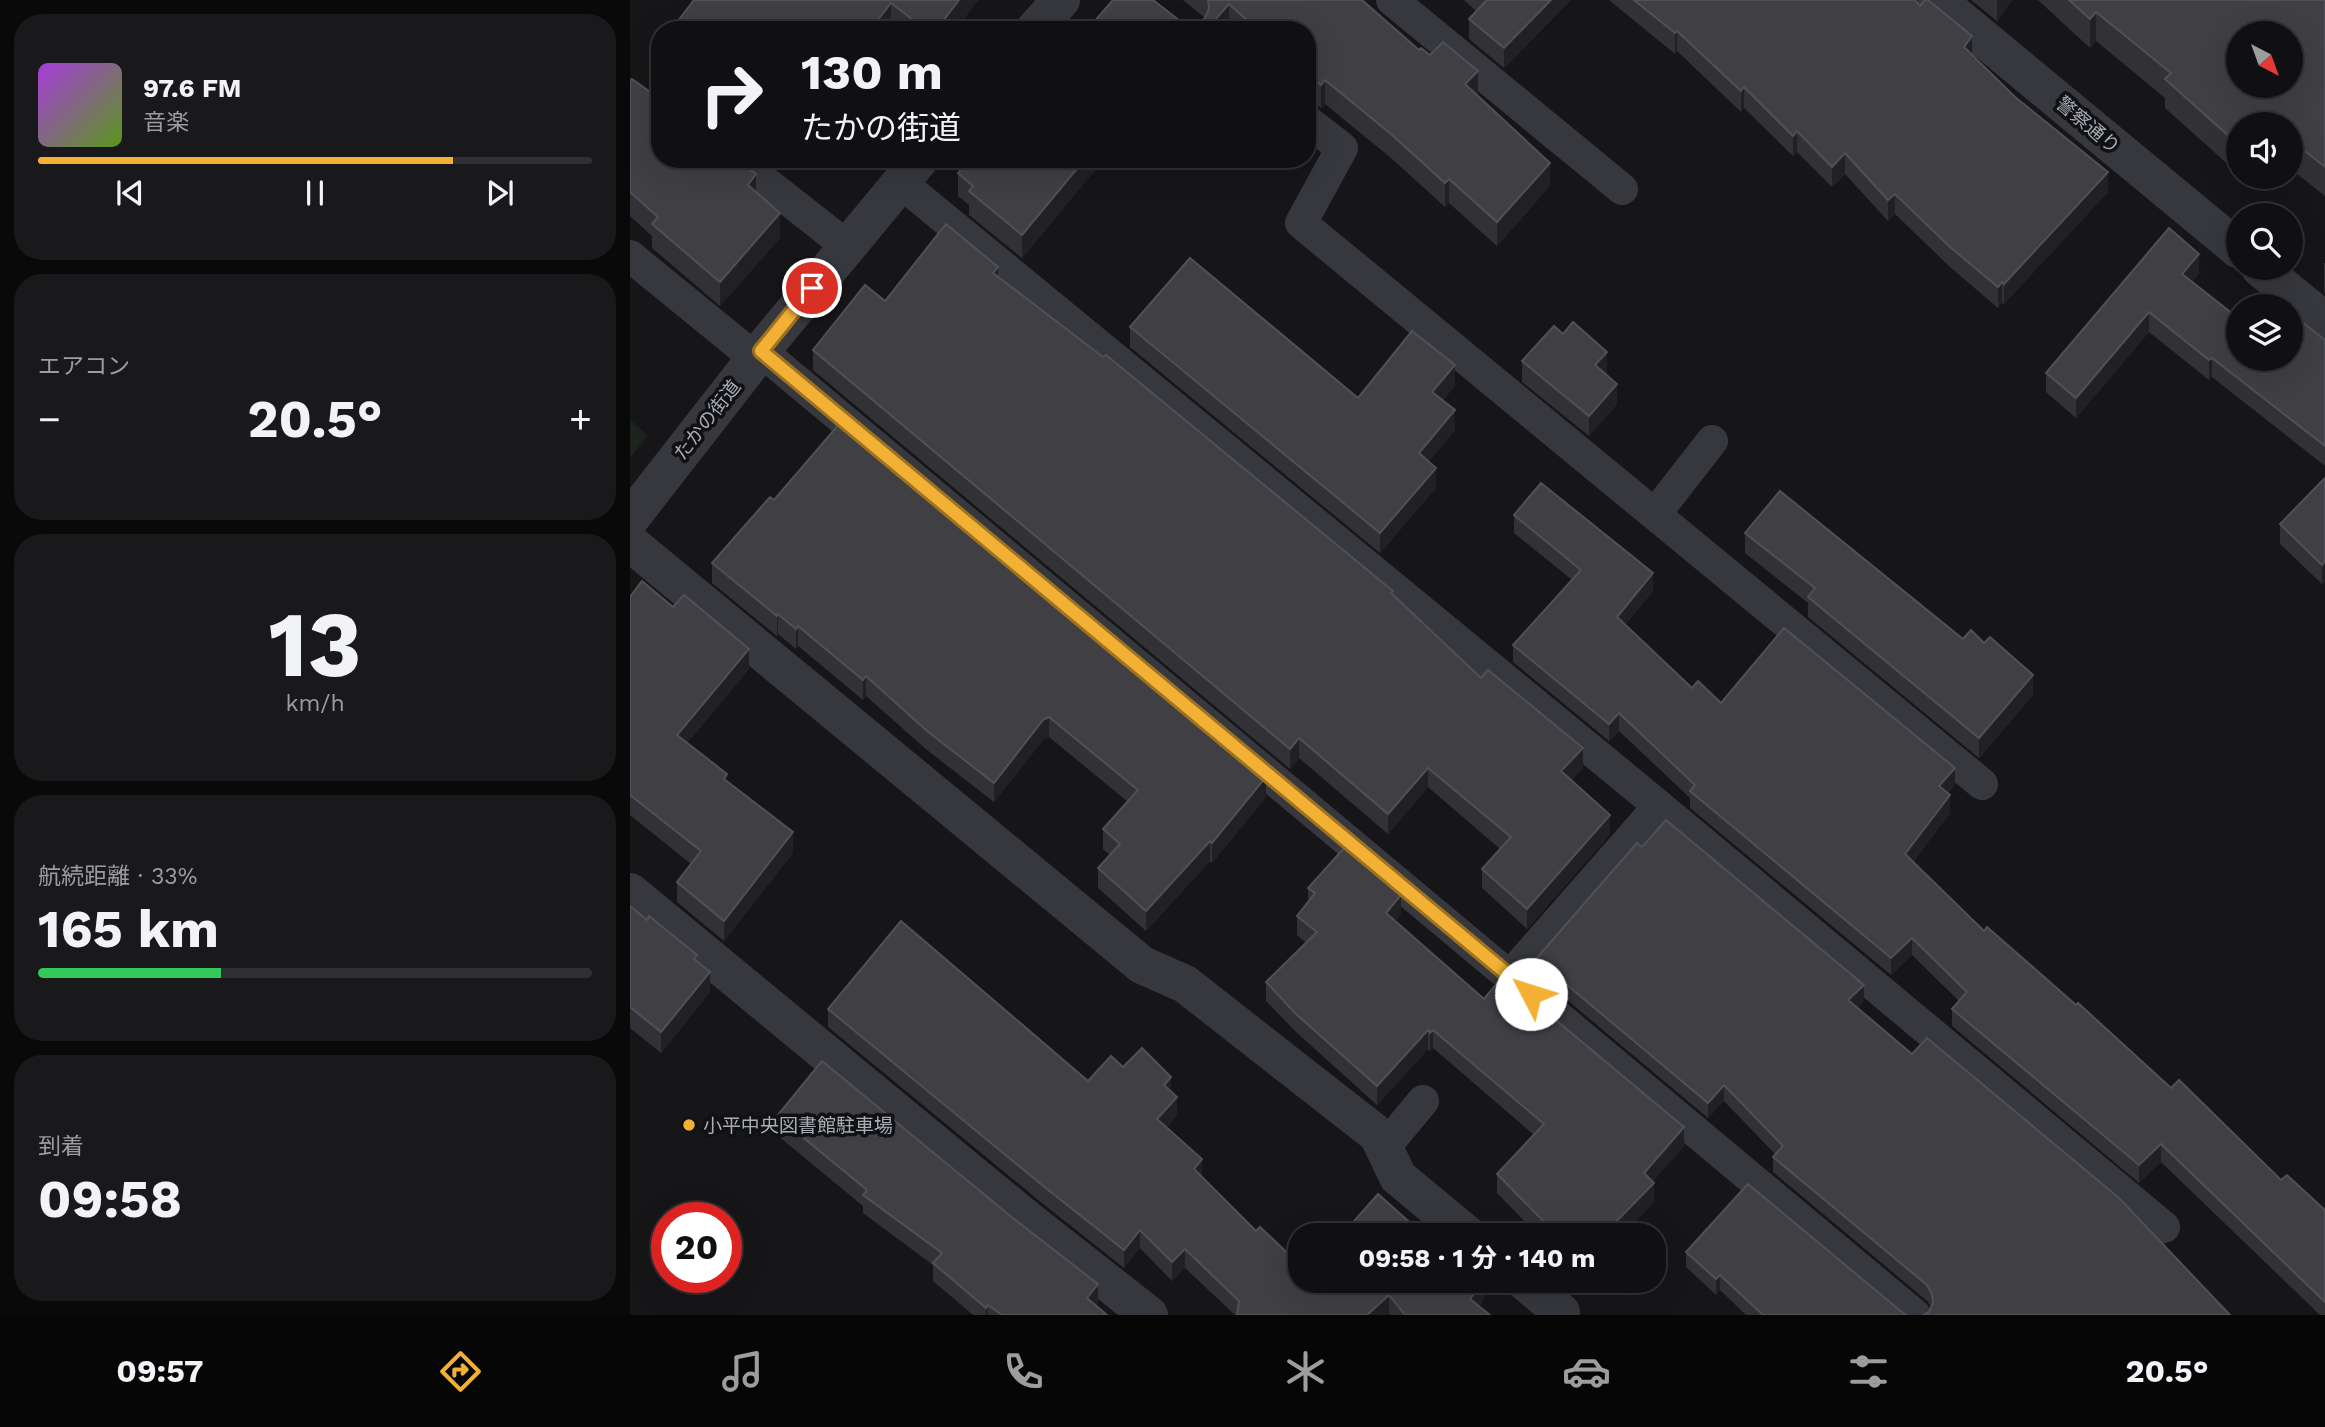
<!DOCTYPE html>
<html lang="ja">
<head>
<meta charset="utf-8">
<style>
  :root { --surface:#101012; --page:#19191b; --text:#f1f3f6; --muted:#9c9d9f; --line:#303032; --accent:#f2b134 }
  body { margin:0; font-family:"Work Sans","Noto Sans JP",sans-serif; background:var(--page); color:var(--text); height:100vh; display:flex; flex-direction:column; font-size:26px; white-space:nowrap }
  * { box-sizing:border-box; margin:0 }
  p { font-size:23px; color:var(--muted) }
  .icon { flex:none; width:38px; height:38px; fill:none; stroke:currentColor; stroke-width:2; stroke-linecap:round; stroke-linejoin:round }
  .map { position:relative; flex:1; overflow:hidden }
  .sheet { display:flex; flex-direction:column; gap:14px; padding:14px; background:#09090a; width:630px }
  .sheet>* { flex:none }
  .guide { position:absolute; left:21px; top:21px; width:665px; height:147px; border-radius:28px; box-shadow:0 7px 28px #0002,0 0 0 2px var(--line); background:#101012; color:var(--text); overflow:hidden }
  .needle { width:46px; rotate:139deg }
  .fabs { position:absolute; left:1596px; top:21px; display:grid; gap:14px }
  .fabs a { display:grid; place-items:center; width:77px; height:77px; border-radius:50%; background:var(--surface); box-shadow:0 7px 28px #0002,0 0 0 2px var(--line); font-size:35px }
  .speed { position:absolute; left:21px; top:1202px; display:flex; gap:14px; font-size:35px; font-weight:700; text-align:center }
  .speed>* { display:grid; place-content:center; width:91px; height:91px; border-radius:50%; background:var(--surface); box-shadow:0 7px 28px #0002,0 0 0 2px var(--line); line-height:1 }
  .speed .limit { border:10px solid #d22; background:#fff; color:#111 }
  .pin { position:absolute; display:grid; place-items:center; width:60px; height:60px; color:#fff; margin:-30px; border:4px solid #fff; border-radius:50%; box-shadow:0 2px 7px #0007 }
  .me { position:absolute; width:77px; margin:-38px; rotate:310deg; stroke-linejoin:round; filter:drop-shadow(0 0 5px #0008) }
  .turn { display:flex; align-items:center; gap:24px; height:147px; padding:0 35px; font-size:32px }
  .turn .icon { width:91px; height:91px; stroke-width:2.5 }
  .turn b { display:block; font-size:49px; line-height:60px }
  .big { font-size:52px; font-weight:700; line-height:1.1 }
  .sheet .tile { flex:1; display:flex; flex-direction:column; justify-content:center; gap:10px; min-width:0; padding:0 24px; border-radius:28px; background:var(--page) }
  .sheet .dial { align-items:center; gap:0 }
  .dial b { font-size:91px; line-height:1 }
  .song { display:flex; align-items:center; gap:21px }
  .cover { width:84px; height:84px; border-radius:10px; background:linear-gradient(135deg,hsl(280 70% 55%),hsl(90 70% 35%)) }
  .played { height:7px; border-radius:4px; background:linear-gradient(90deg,var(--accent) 75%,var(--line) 75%) }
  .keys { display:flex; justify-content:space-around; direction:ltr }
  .heat { display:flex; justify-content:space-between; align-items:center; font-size:38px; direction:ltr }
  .charge { height:10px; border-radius:5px; background:linear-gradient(90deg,#34c759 33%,var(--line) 0) }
  .trip { position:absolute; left:658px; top:1223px; width:378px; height:70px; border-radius:28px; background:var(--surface); box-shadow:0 7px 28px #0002,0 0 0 2px var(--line); font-weight:700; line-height:70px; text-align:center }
  .tabs { display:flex; height:112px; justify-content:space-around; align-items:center; background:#060607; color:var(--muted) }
  .tabs .icon { width:49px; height:49px }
  .tabs .selected { color:var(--accent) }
  .tabs b { font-size:32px; color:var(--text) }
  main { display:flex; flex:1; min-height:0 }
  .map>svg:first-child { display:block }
  .green { fill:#1c231d }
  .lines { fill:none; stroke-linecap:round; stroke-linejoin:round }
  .service { stroke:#37383d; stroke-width:32 }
  .minor { stroke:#37383d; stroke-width:38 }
  .tertiary { stroke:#37383d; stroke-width:38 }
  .wall { fill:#323236 }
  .shaded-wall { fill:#212124 }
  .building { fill:#3f3f44; stroke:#4f5156; stroke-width:2; fill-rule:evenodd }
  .route-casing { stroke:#9d7322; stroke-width:18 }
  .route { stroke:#f2b134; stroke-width:12 }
  .poi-dot { fill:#f2b134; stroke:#111113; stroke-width:2.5 }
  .labels { text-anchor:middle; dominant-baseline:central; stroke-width:7; stroke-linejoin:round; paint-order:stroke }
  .street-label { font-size:19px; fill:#a8adb8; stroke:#111113 }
  .poi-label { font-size:19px; fill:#a8adb8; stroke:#111113; text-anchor:start }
</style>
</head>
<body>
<main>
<section class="sheet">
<div class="tile">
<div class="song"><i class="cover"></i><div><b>97.6 FM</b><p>音楽</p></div></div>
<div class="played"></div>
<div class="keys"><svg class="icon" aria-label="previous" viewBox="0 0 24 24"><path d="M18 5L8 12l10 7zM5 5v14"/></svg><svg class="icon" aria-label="pause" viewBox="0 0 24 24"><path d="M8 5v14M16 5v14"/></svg><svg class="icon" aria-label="next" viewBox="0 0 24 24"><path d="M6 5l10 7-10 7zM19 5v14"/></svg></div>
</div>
<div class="tile"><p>エアコン</p>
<div class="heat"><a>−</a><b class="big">20.5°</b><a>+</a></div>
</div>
<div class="tile dial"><b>13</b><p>km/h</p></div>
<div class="tile"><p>航続距離 · 33%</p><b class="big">165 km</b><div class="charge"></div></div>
<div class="tile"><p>到着</p><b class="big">09:58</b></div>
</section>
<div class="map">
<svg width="1695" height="1315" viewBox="0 0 1695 1315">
  <rect width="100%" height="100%" fill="#161618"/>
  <polygon class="green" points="0,420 18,435 0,458"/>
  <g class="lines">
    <g class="service">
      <polyline points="762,0 992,189"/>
      <polyline points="677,121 712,148 671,223 1352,784"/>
      <polyline points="106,159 217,246"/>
      <polyline points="270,182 1029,806 1534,1227"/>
      <polyline points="0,256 125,358"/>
      <polyline points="131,351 1285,1315"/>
      <polyline points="1025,514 1082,441"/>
      <polyline points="880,976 1029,806"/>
      <polyline points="754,1148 793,1101"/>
    </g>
    <g class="minor">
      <polyline points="1307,0 1608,249"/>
      <polyline points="1630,268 1695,321"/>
      <polyline points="0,543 512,965 555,984 748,1135 768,1177 839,1236"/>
      <polyline points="0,892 398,1220 519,1315"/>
      <polyline points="894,1281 931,1312"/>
    </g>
    <g class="tertiary">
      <polyline points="404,30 431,0"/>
      <polyline points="0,519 131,351 290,159"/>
    </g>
  </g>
  <g class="wall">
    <polygon points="64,0 348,0 325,30 265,30 261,27 259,30 41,30"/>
    <polygon points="553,0 732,0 789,50 848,95 920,186 867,246 819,203 815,207 761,158 695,104 691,108 677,98 677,30 602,30 599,27 457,30 550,21 559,25 568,23 575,18"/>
    <polygon points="834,0 941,0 874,68 839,39 839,19 846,11"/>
    <polygon points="979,0 1285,0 1342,55 1478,192 1374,304 1372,303 1368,308 1320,267 1265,214 1258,221 1215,174 1202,187 1167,152 1163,156 1114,108 1111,112 1047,51 1045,54"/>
    <polygon points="1341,0 1382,0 1367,21"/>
    <polygon points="1408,0 1695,0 1695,196 1661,169 1661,124 1608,124 1601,167 1535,108 1535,98 1466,41 1460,48"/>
    <polygon points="30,43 30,78 25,74 25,50"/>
    <polygon points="0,81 19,91 28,95 126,192 150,238 90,306 22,248 22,236 0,216"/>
    <polygon points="136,159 157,159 149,169"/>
    <polygon points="339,159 484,159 476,169 470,164 392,258 339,215 339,205 328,196 328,173"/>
    <polygon points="1694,263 1695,263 1695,293 1694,292"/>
    <polygon points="1569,273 1562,282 1608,359 1695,340 1695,466 1582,377 1579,380 1519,332 1446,418 1416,392 1416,373"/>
    <polygon points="368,276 763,595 851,678 953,768 941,780 980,834 897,929 852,888 852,869 870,849 798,787 758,834 669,758 660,769 183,370 183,350 255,301"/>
    <polygon points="500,327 728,398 825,385 813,400 825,430 799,461 806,488 750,553 500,347"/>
    <polygon points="892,361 977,372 976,374 987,404 959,436 892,382"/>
    <polygon points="1695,478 1695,581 1692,584 1650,544 1650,524"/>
    <polygon points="144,500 636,797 582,863 580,861 516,931 468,888 468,868 480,855 473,849 473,829 498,802 419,737 413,740 364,802 297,750 236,696 233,700 168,646 166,649 148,634 147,636 82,583 82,563"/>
    <polygon points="884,515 1023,591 995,625 1062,688 1091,703 1325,785 1318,793 1320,813 1283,862 1354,931 1651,1180 1695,1210 1695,1315 1690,1315 1531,1162 1509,1183 1322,1026 1322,1009 1329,1001 1282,955 1261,975 1060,808 1060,798 989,731 979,741 883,662 883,645 942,580 884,533"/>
    <polygon points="1115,533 1333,639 1403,695 1349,758 1178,617 1178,603 1115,553"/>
    <polygon points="0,597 119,669 57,743 97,781 163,853 94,941 47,902 47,882 61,864 0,815"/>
    <polygon points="1012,847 1234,1001 1227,1008 1282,1054 1489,1198 1299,1312 1301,1307 1297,1301 1143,1172 1143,1157 1145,1154 1094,1101 1078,1118 906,974 906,959"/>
    <polygon points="678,888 771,914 765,921 854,999 1054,1146 1023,1181 1024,1202 991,1236 909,1236 867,1193 867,1174 904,1135 803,1048 800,1051 798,1049 747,1105 666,1032 636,1001 636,982 676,943 667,935 667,916 678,901"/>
    <polygon points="0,906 67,961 80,992 31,1053 0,1028"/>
    <polygon points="198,1009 458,1081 493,1067 541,1092 547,1115 536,1128 572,1177 626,1231 668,1263 854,1300 849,1306 860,1315 760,1315 759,1313 756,1315 605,1315 555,1268 542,1281 510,1248 494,1268 412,1203 198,1027"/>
    <polygon points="147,1116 468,1303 465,1306 477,1315 343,1315 303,1281 303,1265 233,1213 233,1206 147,1135"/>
    <polygon points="1056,1252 1273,1313 1277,1315 1116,1315 1090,1290 1086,1295 1056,1267"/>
  </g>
  <g class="shaded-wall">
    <polygon points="329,0 348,0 325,30 306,30"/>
    <polygon points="921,0 941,0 874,68 874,48"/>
    <polygon points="1367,0 1382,0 1367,21"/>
    <polygon points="261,3 261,27 259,30 240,30"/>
    <polygon points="599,4 599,27 597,30 576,30"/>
    <polygon points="1466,12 1466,41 1460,48 1460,19"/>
    <polygon points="1047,31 1047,51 1045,54 1045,33"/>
    <polygon points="1342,36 1342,57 1334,47"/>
    <polygon points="848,71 848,95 835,108 835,84"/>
    <polygon points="695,80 695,104 691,108 691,85"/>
    <polygon points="1114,87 1114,108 1111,112 1111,91"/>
    <polygon points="1625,112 1625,124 1614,124"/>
    <polygon points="1167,131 1167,152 1163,156 1163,136"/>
    <polygon points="1608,131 1608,160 1601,167 1601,138"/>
    <polygon points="1215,153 1215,174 1202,187 1202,167"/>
    <polygon points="149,159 157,159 149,169"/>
    <polygon points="455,159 470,159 470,164 392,258 392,235"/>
    <polygon points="476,159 484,159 476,169"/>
    <polygon points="920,163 920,186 867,246 867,222"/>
    <polygon points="1478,172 1478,192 1374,304 1374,284"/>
    <polygon points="126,174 126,198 118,185"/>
    <polygon points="819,179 819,203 815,207 815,183"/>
    <polygon points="1265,194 1265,214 1258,221 1258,200"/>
    <polygon points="150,213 150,238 90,306 90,282"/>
    <polygon points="1569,254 1569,273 1552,294 1552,274"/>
    <polygon points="368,267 368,286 363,273"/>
    <polygon points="1372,282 1372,303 1368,308 1368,287"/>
    <polygon points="1519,312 1519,332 1446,418 1446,398"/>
    <polygon points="977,352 977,372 965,385 965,365"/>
    <polygon points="1582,358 1582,377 1579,380 1579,360"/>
    <polygon points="825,365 825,385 802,412 802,392"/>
    <polygon points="987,384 987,404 959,436 959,416"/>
    <polygon points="825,410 825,430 789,473 789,453"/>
    <polygon points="806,468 806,488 750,553 750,533"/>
    <polygon points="1695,561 1695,581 1692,584 1692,565"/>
    <polygon points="1023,573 1023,591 987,635 987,617"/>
    <polygon points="148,614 148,634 147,636 147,616"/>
    <polygon points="168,626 168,646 166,649 166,629"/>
    <polygon points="119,649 119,669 47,755 47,735"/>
    <polygon points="1403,675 1403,695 1349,758 1349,738"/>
    <polygon points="236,676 236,696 233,700 233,680"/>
    <polygon points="989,713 989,731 979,741 979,724"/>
    <polygon points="419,717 419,737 413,740 364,802 364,783 413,720"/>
    <polygon points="669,738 669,758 660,769 660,749"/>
    <polygon points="953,748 953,768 931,791 931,771"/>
    <polygon points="798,768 798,787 758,834 758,814"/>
    <polygon points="1325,768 1325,785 1309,804 1309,786"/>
    <polygon points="636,777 636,797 582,863 582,843"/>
    <polygon points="1320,795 1320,813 1275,872 1275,854"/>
    <polygon points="980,815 980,834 897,929 897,909"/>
    <polygon points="163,832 163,853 94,941 94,921"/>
    <polygon points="580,841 580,861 516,931 516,911"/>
    <polygon points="771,895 771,914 756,932 756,913"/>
    <polygon points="1282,938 1282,955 1261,975 1261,958"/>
    <polygon points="80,972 80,992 31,1053 31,1032"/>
    <polygon points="1234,985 1234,1001 1218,1016 1218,1000"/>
    <polygon points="798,1030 798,1049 747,1105 747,1086"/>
    <polygon points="803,1030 803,1048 800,1051 800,1033"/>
    <polygon points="541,1077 541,1095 534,1085"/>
    <polygon points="1094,1085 1094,1101 1078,1118 1078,1103"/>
    <polygon points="547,1097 547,1115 527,1138 527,1119"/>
    <polygon points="1054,1127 1054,1146 1014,1192 1014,1173"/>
    <polygon points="1531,1144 1531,1162 1509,1183 1509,1165"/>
    <polygon points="572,1159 572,1178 564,1169"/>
    <polygon points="1024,1183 1024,1202 991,1236 972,1236"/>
    <polygon points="510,1230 510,1248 494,1268 494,1250"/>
    <polygon points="555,1249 555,1268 542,1281 542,1262"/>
    <polygon points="1090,1275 1090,1290 1086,1295 1086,1279"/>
    <polygon points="854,1281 854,1300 842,1315 840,1299"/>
    <polygon points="468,1284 468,1303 458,1315 457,1298"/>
    <polygon points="759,1295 759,1313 756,1315 737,1315"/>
    <polygon points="358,1305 358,1315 356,1315 356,1308"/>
  </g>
  <g class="building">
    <polygon points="64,0 329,0 306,30 296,30 261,3 240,30 41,30"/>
    <polygon points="483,0 523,0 550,21 559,25 568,23 575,18 579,8 578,0 732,0 789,50 791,48 800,55 813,42 848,71 835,84 920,163 867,222 819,179 815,183 761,134 695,80 691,85 677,74 677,30 628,30 599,4 576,30 457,30"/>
    <polygon points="856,0 921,0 874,48 839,19 856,1"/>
    <polygon points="1004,0 1285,0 1290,6 1295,0 1298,0 1342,36 1334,47 1385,97 1478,172 1374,284 1372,282 1368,287 1320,247 1265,194 1258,200 1215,153 1202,167 1167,131 1163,136 1114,87 1111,91 1047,31 1045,33"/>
    <path d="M 1439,0 L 1695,0 L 1695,167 L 1661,140 L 1661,124 L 1640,124 L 1625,112 L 1614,124 L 1608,124 L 1608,131 L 1601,138 L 1535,79 L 1541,73 L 1466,12 L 1460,19 ZM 1608,33 L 1661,33 L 1661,86 L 1608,86 Z"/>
    <polygon points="30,43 30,53 25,50"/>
    <polygon points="2,79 19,91 30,95 30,159 107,159 126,174 118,185 150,213 90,282 22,224 28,217 0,192 0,81"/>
    <polygon points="339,159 455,159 392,235 339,191 343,186 328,173"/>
    <polygon points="316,224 368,267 363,273 473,357 476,355 763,591 761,593 851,678 858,670 953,748 931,771 980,815 897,909 852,869 881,837 798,768 758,814 669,738 660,749 183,350 235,285 255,301"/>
    <polygon points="1539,228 1569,254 1552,274 1608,318 1608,359 1661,359 1661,326 1667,318 1695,340 1695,446 1582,358 1579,360 1519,312 1446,398 1416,373"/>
    <polygon points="560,258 728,398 782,331 825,365 802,392 825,410 789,453 806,468 750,533 500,327"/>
    <polygon points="943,322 977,352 965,365 987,384 959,416 892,361 924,326 933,334"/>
    <polygon points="211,422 636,777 582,843 580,841 516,911 468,868 490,844 473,829 508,790 419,717 413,720 364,783 297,731 236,676 233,680 168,626 166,629 148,614 147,616 82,563 140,497 144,500"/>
    <polygon points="1695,478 1695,561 1692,565 1650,524"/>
    <polygon points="911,483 1023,573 987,617 1062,688 1068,681 1091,703 1154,628 1325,768 1309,786 1320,795 1275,854 1354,931 1357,927 1446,1005 1448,1003 1541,1088 1549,1080 1651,1180 1657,1175 1695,1210 1695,1302 1531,1144 1509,1165 1322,1009 1337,992 1282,938 1261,958 1060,791 1065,785 989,713 979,724 883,645 951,570 884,515"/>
    <polygon points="1150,491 1333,639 1341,630 1354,643 1360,637 1403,675 1349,738 1178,597 1185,588 1115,533"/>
    <polygon points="12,581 43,607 54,595 119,649 47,735 97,774 94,779 163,832 94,921 47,882 71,851 0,795 0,597"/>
    <polygon points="1036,820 1234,985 1218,1000 1282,1054 1297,1038 1489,1198 1600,1315 1293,1315 1299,1312 1303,1303 1302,1294 1297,1285 1143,1157 1153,1146 1094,1085 1078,1103 906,959 1007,843 1012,847"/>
    <polygon points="715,847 771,895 756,913 854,999 873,976 1054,1127 1014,1173 1024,1183 972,1236 928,1236 867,1174 914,1124 803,1030 800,1033 798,1030 747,1086 666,1014 636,982 687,932 667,916 685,893 678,888"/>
    <polygon points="0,906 17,920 19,916 67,955 64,959 80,972 31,1032 0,1007"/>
    <polygon points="271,921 458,1081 481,1056 493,1067 512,1048 541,1077 534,1085 547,1097 527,1119 572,1159 564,1169 626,1231 630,1227 668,1263 670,1260 670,1281 853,1281 840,1299 860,1315 775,1315 759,1295 737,1315 607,1315 609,1301 555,1249 542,1262 510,1230 494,1250 412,1185 198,1009"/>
    <polygon points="192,1061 384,1219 468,1284 457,1298 477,1315 372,1315 358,1305 356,1308 303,1263 312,1253 233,1195 237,1190 147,1116"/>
    <polygon points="1118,1184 1273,1313 1277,1315 1133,1315 1090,1275 1086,1279 1056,1252"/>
    <polygon points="748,1194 795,1236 711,1236"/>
  </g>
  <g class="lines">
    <defs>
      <polyline id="route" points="182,288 131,351 901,994"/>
    </defs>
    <use href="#route" class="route-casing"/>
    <use href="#route" class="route"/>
  </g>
  <circle class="poi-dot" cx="59" cy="1125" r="7"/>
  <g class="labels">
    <g class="street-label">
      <text transform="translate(1458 125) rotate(40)">警察通り</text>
      <text transform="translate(77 420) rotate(-52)">たかの街道</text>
    </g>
    <g class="poi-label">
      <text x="73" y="1125">小平中央図書館駐車場</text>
    </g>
  </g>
</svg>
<div class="fabs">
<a><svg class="needle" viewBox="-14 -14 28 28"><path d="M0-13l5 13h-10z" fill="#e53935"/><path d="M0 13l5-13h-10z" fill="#9c9d9f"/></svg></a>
<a><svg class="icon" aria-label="sound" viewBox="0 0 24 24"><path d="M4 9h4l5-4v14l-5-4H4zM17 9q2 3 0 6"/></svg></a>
<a><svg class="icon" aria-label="search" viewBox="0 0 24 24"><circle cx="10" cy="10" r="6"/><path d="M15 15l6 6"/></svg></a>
<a><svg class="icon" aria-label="layers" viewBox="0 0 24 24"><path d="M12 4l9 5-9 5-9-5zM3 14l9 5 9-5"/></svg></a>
</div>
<div class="speed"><div class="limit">20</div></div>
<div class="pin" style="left:182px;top:288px;background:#d93025"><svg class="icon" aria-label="arrive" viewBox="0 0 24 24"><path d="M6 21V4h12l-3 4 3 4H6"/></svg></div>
<svg class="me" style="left:901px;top:994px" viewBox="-20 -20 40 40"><circle r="19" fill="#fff"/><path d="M0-13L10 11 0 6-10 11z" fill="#f2b134"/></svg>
<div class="trip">09:58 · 1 分 · 140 m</div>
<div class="guide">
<div class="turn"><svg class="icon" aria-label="right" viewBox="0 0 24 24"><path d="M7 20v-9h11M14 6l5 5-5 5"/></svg><div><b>130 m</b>たかの街道</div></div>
</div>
</div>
</main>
<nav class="tabs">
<b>09:57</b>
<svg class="icon selected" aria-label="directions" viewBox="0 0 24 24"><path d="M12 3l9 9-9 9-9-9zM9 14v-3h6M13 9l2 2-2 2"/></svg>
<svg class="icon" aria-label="music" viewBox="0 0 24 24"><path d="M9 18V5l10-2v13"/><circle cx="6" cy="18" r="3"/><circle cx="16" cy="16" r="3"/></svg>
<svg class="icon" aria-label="phone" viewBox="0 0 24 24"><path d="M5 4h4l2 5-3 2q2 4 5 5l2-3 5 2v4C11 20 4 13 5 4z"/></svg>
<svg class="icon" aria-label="climate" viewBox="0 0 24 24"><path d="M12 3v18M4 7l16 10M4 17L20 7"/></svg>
<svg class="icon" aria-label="car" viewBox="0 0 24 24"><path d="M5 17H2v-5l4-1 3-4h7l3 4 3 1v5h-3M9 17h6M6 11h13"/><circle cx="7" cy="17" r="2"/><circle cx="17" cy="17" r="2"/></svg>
<svg class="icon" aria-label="filters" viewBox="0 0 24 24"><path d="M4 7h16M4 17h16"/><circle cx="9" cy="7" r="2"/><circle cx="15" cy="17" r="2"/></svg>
<b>20.5°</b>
</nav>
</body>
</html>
